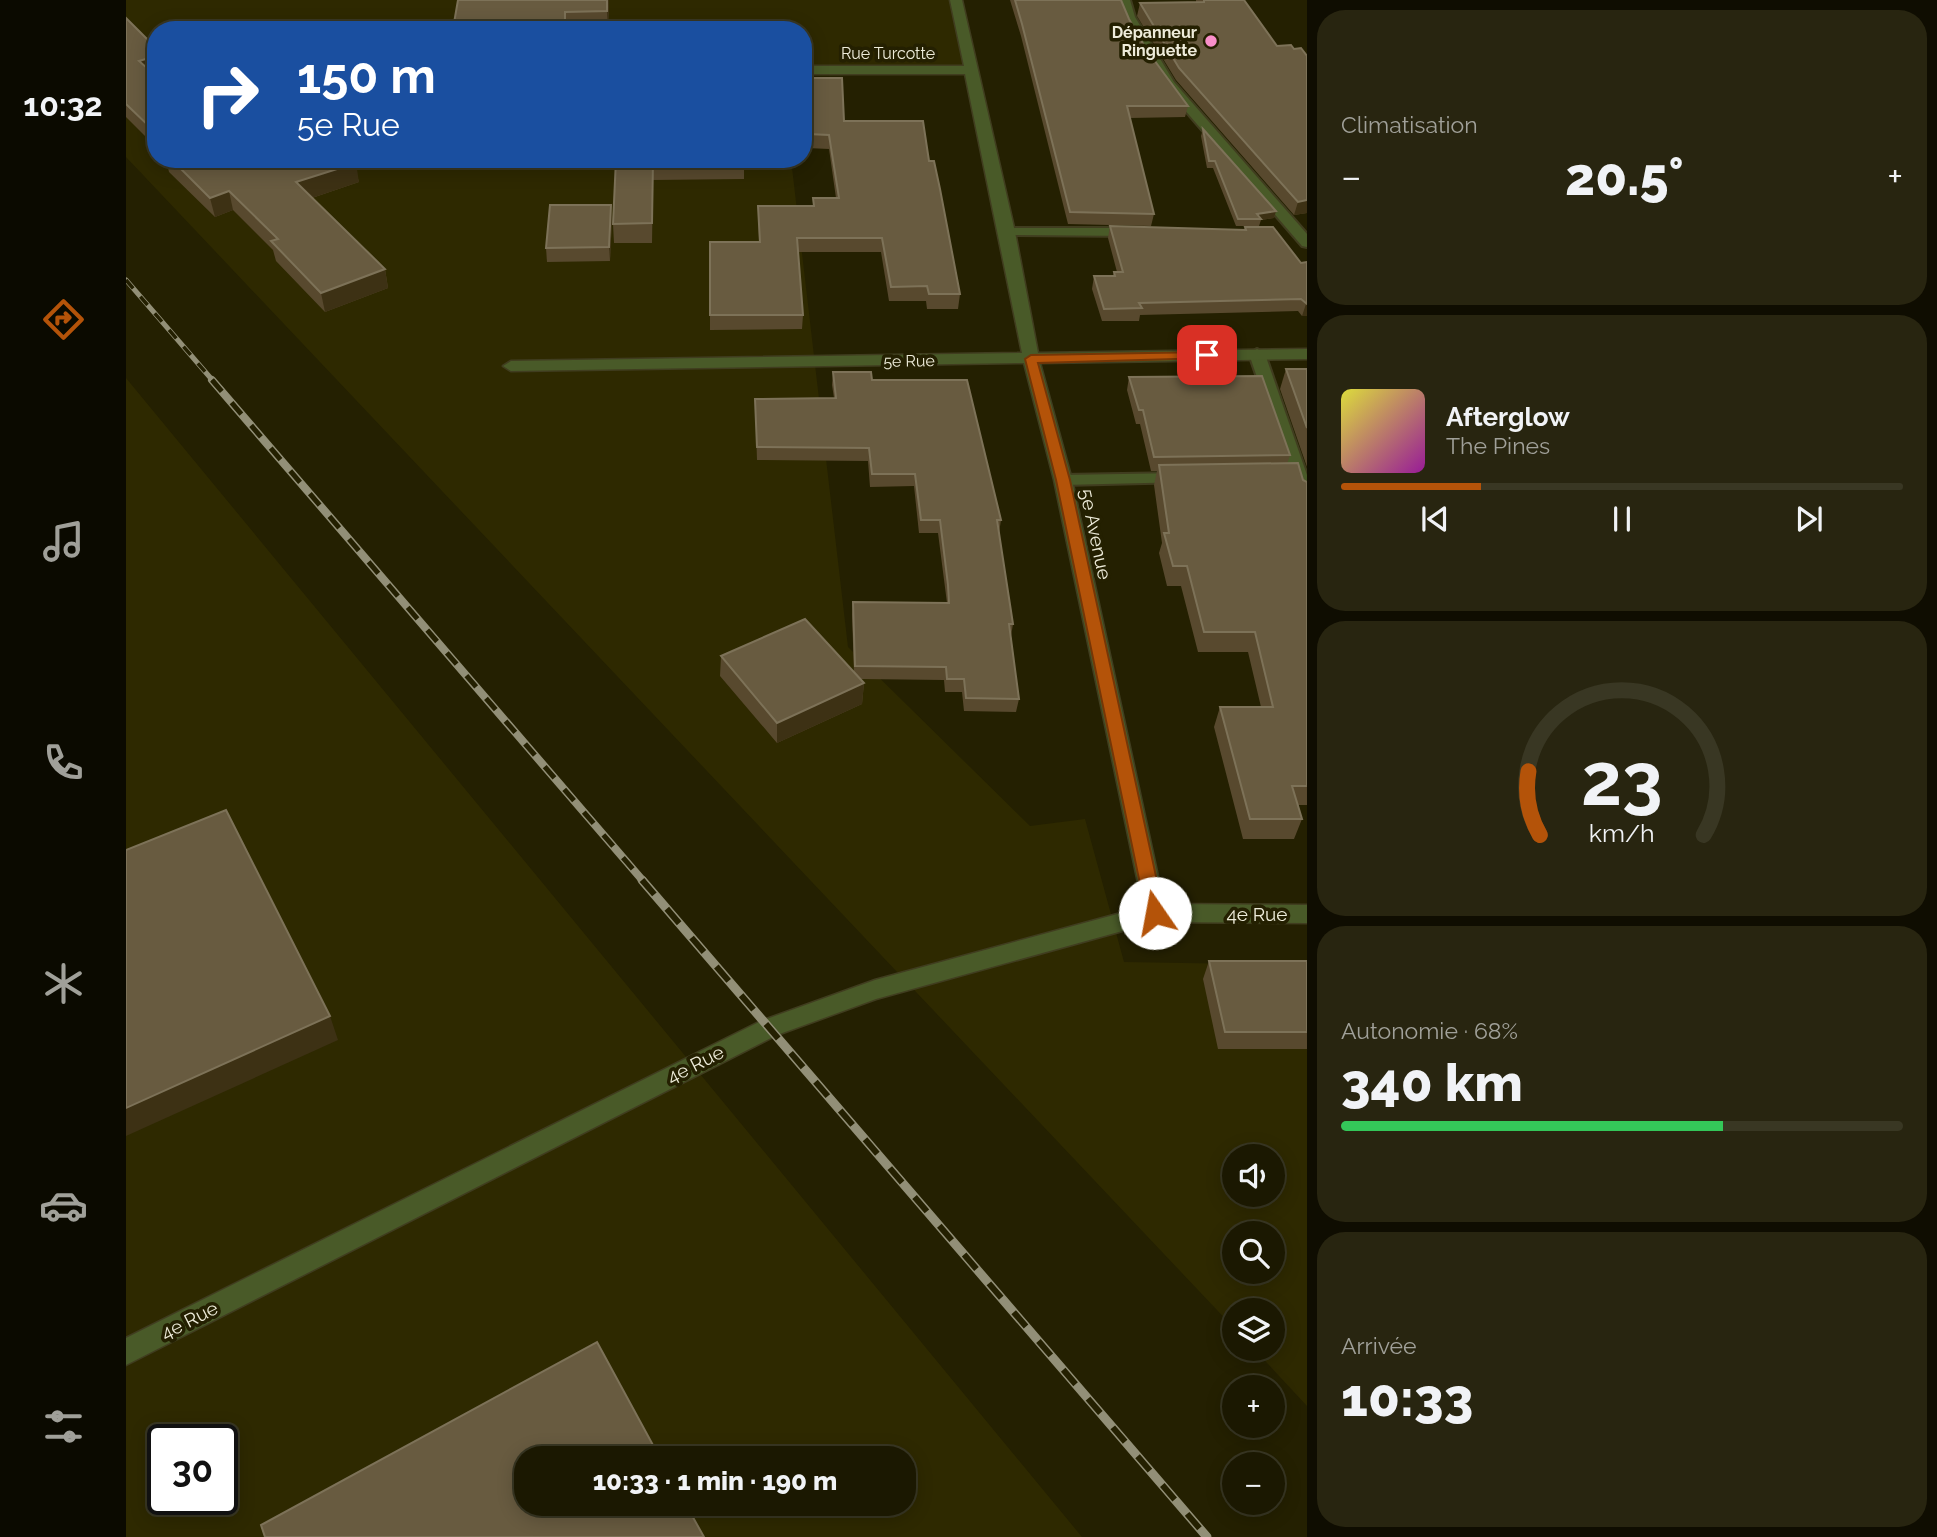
<!DOCTYPE html>
<html lang="fr">
<head>
<meta charset="utf-8">
<style>
  :root { --surface:#1b1801; --page:#282510; --text:#f1f3f6; --muted:#a0a099; --line:#393723; --accent:#b45309 }
  body { margin:0; font-family:Raleway,sans-serif; background:var(--page); color:var(--text); height:100vh; display:flex; flex-direction:column; font-size:26px; white-space:nowrap }
  * { box-sizing:border-box; margin:0 }
  p { font-size:23px; color:var(--muted) }
  .icon { flex:none; width:38px; height:38px; fill:none; stroke:currentColor; stroke-width:2; stroke-linecap:round; stroke-linejoin:round }
  .map { position:relative; flex:1; overflow:hidden }
  .sheet { display:flex; flex-direction:column; gap:10px; padding:10px; background:#0f0d01; width:630px }
  .sheet>* { flex:none }
  .hud { position:absolute; left:21px; top:21px; width:665px; height:147px; border-radius:28px; box-shadow:0 4px 18px #0003,0 0 0 2px var(--line); background:#1a4fa0; color:#fff; overflow:hidden }
  .buttons { position:absolute; left:1096px; top:1144px; display:grid; gap:14px }
  .buttons a { display:grid; place-items:center; width:63px; height:63px; border-radius:50%; background:var(--surface); box-shadow:0 4px 18px #0003,0 0 0 2px var(--line); font-size:35px }
  .speed { position:absolute; left:21px; top:1424px; display:flex; gap:14px; font-size:35px; font-weight:700; text-align:center }
  .speed>* { display:grid; place-content:center; width:91px; height:91px; border-radius:50%; background:var(--surface); box-shadow:0 4px 18px #0003,0 0 0 2px var(--line); line-height:1 }
  .speed .limit { border:4px solid #111; border-radius:10px; background:#fff; color:#111 }
  .pin { position:absolute; display:grid; place-items:center; width:60px; height:60px; color:#fff; margin:-30px; border-radius:14px; box-shadow:0 4px 10px #0006 }
  .me { position:absolute; width:77px; margin:-38px; rotate:348deg; stroke-linejoin:round; filter:drop-shadow(0 0 5px #0008) }
  .turn { display:flex; align-items:center; gap:24px; height:147px; padding:0 35px; font-size:32px }
  .turn .icon { width:91px; height:91px; stroke-width:2.5 }
  .turn b { display:block; font-size:49px; line-height:60px }
  .big { font-size:52px; font-weight:800; line-height:1.1 }
  .sheet .tile { flex:1; display:flex; flex-direction:column; justify-content:center; gap:10px; min-width:0; padding:0 24px; border-radius:28px; background:var(--page) }
  .sheet .dial { align-items:center; gap:0 }
  .dial svg { height:182px; overflow:visible; fill:none; stroke:var(--line); stroke-width:7; stroke-linecap:round; text-anchor:middle }
  .dial text { fill:var(--text); stroke:none }
  .song { display:flex; align-items:center; gap:21px }
  .cover { width:84px; height:84px; border-radius:10px; background:linear-gradient(135deg,hsl(60 70% 55%),hsl(300 70% 35%)) }
  .played { height:7px; border-radius:4px; background:linear-gradient(90deg,var(--accent) 25%,var(--line) 25%) }
  .keys { display:flex; justify-content:space-around; direction:ltr }
  .heat { display:flex; justify-content:space-between; align-items:center; font-size:38px; direction:ltr }
  .charge { height:10px; border-radius:5px; background:linear-gradient(90deg,#34c759 68%,var(--line) 0) }
  .trip { position:absolute; left:388px; top:1446px; width:402px; height:70px; border-radius:28px; background:var(--surface); box-shadow:0 4px 18px #0003,0 0 0 2px var(--line); font-weight:800; line-height:70px; text-align:center }
  main { display:flex; flex:1; min-height:0 }
  .tab-bar { display:flex; flex-direction:column; width:126px; justify-content:space-around; align-items:center; background:#0b0a00; color:var(--muted) }
  .tab-bar .icon { width:49px; height:49px }
  .tab-bar .on { color:var(--accent) }
  .tab-bar b { font-size:32px; color:var(--text) }
  .map>svg:first-child { display:block }
  .built { fill:#2e2900; fill-rule:evenodd }
  .lines { fill:none; stroke-linecap:round; stroke-linejoin:round }
  .service-casing { stroke:#403d1f; stroke-width:4 }
  .minor-casing { stroke:#403d1f; stroke-width:3 }
  .service { fill:#495a28; fill-rule:evenodd }
  .minor { fill:#495a28; fill-rule:evenodd }
  .rail-far2-casing { stroke:#928f77; stroke-width:5 }
  .rail-far1-casing { stroke:#928f77; stroke-width:8 }
  .rail-casing { stroke:#928f77; stroke-width:9 }
  .rail-far2 { stroke:#242001; stroke-width:3.5; stroke-dasharray:11; stroke-linecap:butt }
  .rail-far1 { stroke:#242001; stroke-width:5; stroke-dasharray:15; stroke-linecap:butt }
  .rail { stroke:#242001; stroke-width:6; stroke-dasharray:19; stroke-linecap:butt }
  .wall { fill:#58492e }
  .shaded-wall { fill:#3d3114 }
  .building { fill:#685b40; stroke:#7d7258; stroke-width:2 }
  .route { fill:#b45309; stroke:#753606; stroke-width:2 }
  .poi-dot { fill:#f98fc9; stroke:#242001; stroke-width:2.5 }
  .labels { text-anchor:middle; dominant-baseline:central; stroke-width:7; stroke-linejoin:round; paint-order:stroke }
  .far-poi-label { font-size:16px; font-weight:bold; fill:#eeecda; stroke:#242001; text-anchor:end }
  .far-street-label { font-size:16px; fill:#eeecda; stroke:#242001 }
  .street-label { font-size:19px; fill:#eeecda; stroke:#242001 }
</style>
</head>
<body>
<main>
<nav class="tab-bar">
<b>10:32</b>
<svg class="icon on" aria-label="directions" viewBox="0 0 24 24"><path d="M12 3l9 9-9 9-9-9zM9 14v-3h6M13 9l2 2-2 2"/></svg>
<svg class="icon" aria-label="music" viewBox="0 0 24 24"><path d="M9 18V5l10-2v13"/><circle cx="6" cy="18" r="3"/><circle cx="16" cy="16" r="3"/></svg>
<svg class="icon" aria-label="phone" viewBox="0 0 24 24"><path d="M5 4h4l2 5-3 2q2 4 5 5l2-3 5 2v4C11 20 4 13 5 4z"/></svg>
<svg class="icon" aria-label="climate" viewBox="0 0 24 24"><path d="M12 3v18M4 7l16 10M4 17L20 7"/></svg>
<svg class="icon" aria-label="car" viewBox="0 0 24 24"><path d="M5 17H2v-5l4-1 3-4h7l3 4 3 1v5h-3M9 17h6M6 11h13"/><circle cx="7" cy="17" r="2"/><circle cx="17" cy="17" r="2"/></svg>
<svg class="icon" aria-label="filters" viewBox="0 0 24 24"><path d="M4 7h16M4 17h16"/><circle cx="9" cy="7" r="2"/><circle cx="15" cy="17" r="2"/></svg>
</nav>
<div class="map">
<svg width="1181" height="1537" viewBox="0 0 1181 1537">
  <rect width="100%" height="100%" fill="#242001"/>
  <g class="built">
    <path d="M 0,0 L 832,0 L 849,72 L 677,68 L 677,30 L 30,30 L 30,159 L 665,159 L 722,647 L 904,826 L 959,819 L 998,962 L 1181,965 L 1181,1406 L 1128,1349 L 1146,1349 L 1146,1311 L 1108,1311 L 1108,1328 L 0,157 ZM 1108,1157 L 1146,1157 L 1146,1195 L 1108,1195 ZM 1108,1234 L 1146,1234 L 1146,1272 L 1108,1272 Z"/>
    <path d="M 0,378 L 956,1537 L 0,1537 ZM 37,1440 L 96,1440 L 96,1500 L 37,1500 ZM 401,1458 L 779,1458 L 779,1503 L 401,1503 Z"/>
  </g>
  <g class="lines">
    <defs>
      <g id="service">
        <polygon points="992,0 1004,0 1009,17 1048,82 1181,234 1181,247 1176,246 1039,87 997,17"/>
        <polygon points="881,228 1009,228 1016,232 1009,236 876,235 874,232"/>
        <polygon points="1131,349 1139,354 1181,475 1181,504 1173,499 1123,354"/>
        <polygon points="1055,473 1061,474 1063,478 1061,482 937,485 929,480 937,475"/>
      </g>
      <polygon id="minor" points="824,0 836,0 889,232 912,353 1181,349 1181,359 914,363 946,480 1038,904 1181,905 1181,923 1029,922 750,999 651,1035 0,1365 0,1338 635,1021 749,980 1017,907 928,480 898,363 385,371 377,366 385,361 896,353 839,74 677,74 677,66 838,66"/>
    </defs>
    <use href="#service" class="service-casing"/>
    <use href="#minor" class="minor-casing"/>
    <use href="#service" class="service"/>
    <use href="#minor" class="minor"/>
    <defs>
      <polyline id="rail-far2" points="0,280 88,382"/>
      <polyline id="rail-far1" points="86,380 518,882"/>
      <polyline id="rail" points="516,880 1081,1537"/>
    </defs>
    <use href="#rail-far2" class="rail-far2-casing"/>
    <use href="#rail-far1" class="rail-far1-casing"/>
    <use href="#rail" class="rail-casing"/>
    <use href="#rail-far2" class="rail-far2"/>
    <use href="#rail-far1" class="rail-far1"/>
    <use href="#rail" class="rail"/>
  </g>
  <g class="wall">
    <polygon points="332,0 483,0 482,30 329,30 328,23"/>
    <polygon points="884,0 995,0 1003,19 1020,49 1062,106 1059,117 1004,118 1028,214 1025,226 942,224 895,36"/>
    <polygon points="1070,0 1118,0 1181,213 1168,215 1050,80 1011,16 1014,3 1070,2"/>
    <polygon points="0,18 30,48 30,147 0,117"/>
    <polygon points="677,78 718,121 803,161 834,294 832,309 801,309 800,301 763,301 755,252 672,252 677,315 676,329 584,330 584,242 633,242 632,206 687,206 687,198 710,198 703,149 681,148 681,137 677,137"/>
    <polygon points="1077,129 1150,211 1148,218 1135,220 1133,226 1110,226 1087,168 1081,168 1075,136"/>
    <polygon points="40,159 226,159 233,182 186,198 259,269 262,288 199,312 150,261 147,250 107,210 89,217 43,172"/>
    <polygon points="490,159 618,159 618,179 527,180 526,243 488,243 487,224"/>
    <polygon points="486,218 484,261 421,262 420,248"/>
    <polygon points="984,226 1118,230 1119,227 1175,263 1181,262 1181,316 1176,316 1172,311 1014,315 1013,321 976,321 966,289 968,276 987,276 988,272 991,272 982,238"/>
    <polygon points="1160,369 1181,369 1181,467 1154,389"/>
    <polygon points="707,372 746,380 875,520 873,533 887,624 885,636 893,699 890,712 838,711 836,692 819,692 818,680 734,679 738,683 736,704 651,743 594,676 595,656 728,673 726,615 727,602 821,603 812,533 793,533 788,486 744,487 742,461 631,460 629,399 708,398 706,385"/>
    <polygon points="1003,377 1164,455 1161,464 1181,482 1181,805 1172,805 1176,819 1168,839 1117,839 1088,727 1094,707 1135,707 1122,652 1072,652 1055,586 1041,586 1033,553 1036,543 1028,485 1031,471 1025,471 1014,424 1010,424 1001,390"/>
    <polygon points="1083,961 1181,961 1181,1049 1092,1049 1077,979"/>
  </g>
  <g class="shaded-wall">
    <polygon points="481,0 483,0 482,30 481,11"/>
    <polygon points="30,56 30,76 13,61"/>
    <polygon points="230,163 233,182 174,202 170,182"/>
    <polygon points="103,191 107,210 89,217 84,198"/>
    <polygon points="1181,200 1181,213 1168,215 1172,202"/>
    <polygon points="485,205 486,218 484,261 483,247"/>
    <polygon points="1150,211 1148,218 1135,220 1131,214"/>
    <polygon points="259,269 262,288 199,312 195,293"/>
    <polygon points="1180,304 1181,304 1181,316 1176,316"/>
    <polygon points="738,683 736,704 651,743 651,723"/>
    <polygon points="204,1016 212,1040 0,1136 0,1108"/>
  </g>
  <g class="building">
    <polygon points="332,0 481,0 481,11 439,12 439,20 328,23"/>
    <polygon points="889,0 995,0 1003,19 1020,49 1062,106 1001,106 1028,214 944,212 896,24"/>
    <polygon points="1078,0 1118,0 1151,46 1165,45 1168,49 1175,48 1181,56 1181,200 1172,202 1053,68 1014,3 1078,2"/>
    <polygon points="0,18 30,48 30,56 13,61 30,76 30,133 0,104"/>
    <polygon points="677,78 716,78 718,121 797,121 803,161 808,161 814,189 834,294 803,294 801,286 765,287 756,238 671,238 677,315 584,315 584,242 634,242 632,206 688,206 687,198 713,198 703,135 682,134 682,122 677,123"/>
    <polygon points="1077,129 1150,211 1131,214 1135,219 1112,219 1089,161 1083,161"/>
    <polygon points="45,159 226,159 230,163 170,182 259,269 195,293 145,241 152,239 103,191 84,198"/>
    <polygon points="490,159 618,159 618,160 527,161 526,223 487,224"/>
    <polygon points="424,205 485,205 483,247 420,248"/>
    <polygon points="984,226 1120,230 1119,227 1147,227 1175,263 1181,262 1181,304 1175,299 1013,303 1016,308 978,309 968,276 989,276 988,272 997,272"/>
    <polygon points="1160,369 1181,369 1181,428"/>
    <polygon points="707,372 745,372 746,380 841,380 875,520 871,520 887,624 883,624 893,699 840,698 838,679 821,679 820,667 729,666 727,602 823,603 822,585 814,520 795,520 789,474 746,474 743,448 631,447 629,399 710,398"/>
    <polygon points="1136,376 1164,455 1028,457 1017,410 1013,410 1003,377"/>
    <polygon points="1172,463 1177,480 1181,482 1181,786 1166,786 1176,819 1124,819 1094,707 1147,707 1129,632 1078,632 1061,566 1047,566 1038,533 1043,533 1033,465"/>
    <polygon points="679,619 738,683 651,723 595,656"/>
    <polygon points="100,810 204,1016 0,1108 0,850"/>
    <polygon points="1083,961 1181,961 1181,1032 1099,1032"/>
    <polygon points="471,1342 534,1458 401,1458 401,1503 559,1503 578,1537 139,1537 135,1525"/>
  </g>
  <polygon class="route" points="1081,352 1087,355 1085,358 912,363 944,480 1038,913 1035,918 1023,918 1020,913 930,480 899,359 905,355"/>
  <circle class="poi-dot" cx="1085" cy="41" r="7"/>
  <g class="labels">
    <g class="far-poi-label">
      <text x="1071" y="32">Dépanneur<tspan x="1071" dy="18">Ringuette</tspan></text>
    </g>
    <g class="far-street-label">
      <text x="762" y="53">Rue Turcotte</text>
      <text transform="translate(783 361) rotate(-1)">5e Rue</text>
    </g>
    <g class="street-label">
      <text transform="translate(970 534) rotate(78)">5e Avenue</text>
      <text x="1131" y="914">4e Rue</text>
      <text transform="translate(569 1064) rotate(-27)">4e Rue</text>
      <text transform="translate(63 1320) rotate(-27)">4e Rue</text>
    </g>
  </g>
</svg>
<div class="buttons">
<a><svg class="icon" aria-label="sound" viewBox="0 0 24 24"><path d="M4 9h4l5-4v14l-5-4H4zM17 9q2 3 0 6"/></svg></a>
<a><svg class="icon" aria-label="search" viewBox="0 0 24 24"><circle cx="10" cy="10" r="6"/><path d="M15 15l6 6"/></svg></a>
<a><svg class="icon" aria-label="layers" viewBox="0 0 24 24"><path d="M12 4l9 5-9 5-9-5zM3 14l9 5 9-5"/></svg></a>
<a>+</a>
<a>−</a>
</div>
<div class="speed"><div class="limit">30</div></div>
<div class="pin" style="left:1081px;top:355px;background:#d93025"><svg class="icon" aria-label="arrive" viewBox="0 0 24 24"><path d="M6 21V4h12l-3 4 3 4H6"/></svg></div>
<svg class="me" style="left:1029px;top:913px" viewBox="-20 -20 40 40"><circle r="19" fill="#fff"/><path d="M0-13L10 11 0 6-10 11z" fill="#b45309"/></svg>
<div class="trip">10:33 · 1 min · 190 m</div>
<div class="hud">
<div class="turn"><svg class="icon" aria-label="right" viewBox="0 0 24 24"><path d="M7 20v-9h11M14 6l5 5-5 5"/></svg><div><b>150 m</b>5e Rue</div></div>
</div>
</div>
<section class="sheet">
<div class="tile"><p>Climatisation</p>
<div class="heat"><a>−</a><b class="big">20.5°</b><a>+</a></div>
</div>
<div class="tile">
<div class="song"><i class="cover"></i><div><b>Afterglow</b><p>The Pines</p></div></div>
<div class="played"></div>
<div class="keys"><svg class="icon" aria-label="previous" viewBox="0 0 24 24"><path d="M18 5L8 12l10 7zM5 5v14"/></svg><svg class="icon" aria-label="pause" viewBox="0 0 24 24"><path d="M8 5v14M16 5v14"/></svg><svg class="icon" aria-label="next" viewBox="0 0 24 24"><path d="M6 5l10 7-10 7zM19 5v14"/></svg></div>
</div>
<div class="tile dial"><svg viewBox="0 0 100 80">
<path d="M14 69A42 42 0 1 1 86 69"/>
<path d="M14 69A42 42 0 0 1 9 41" stroke="#b45309"/>
<text x="50" y="56" font-size="32" font-weight="700">23</text>
<text x="50" y="72" font-size="11">km/h</text>
</svg></div>
<div class="tile"><p>Autonomie · 68%</p><b class="big">340 km</b><div class="charge"></div></div>
<div class="tile"><p>Arrivée</p><b class="big">10:33</b></div>
</section>
</main>
</body>
</html>
